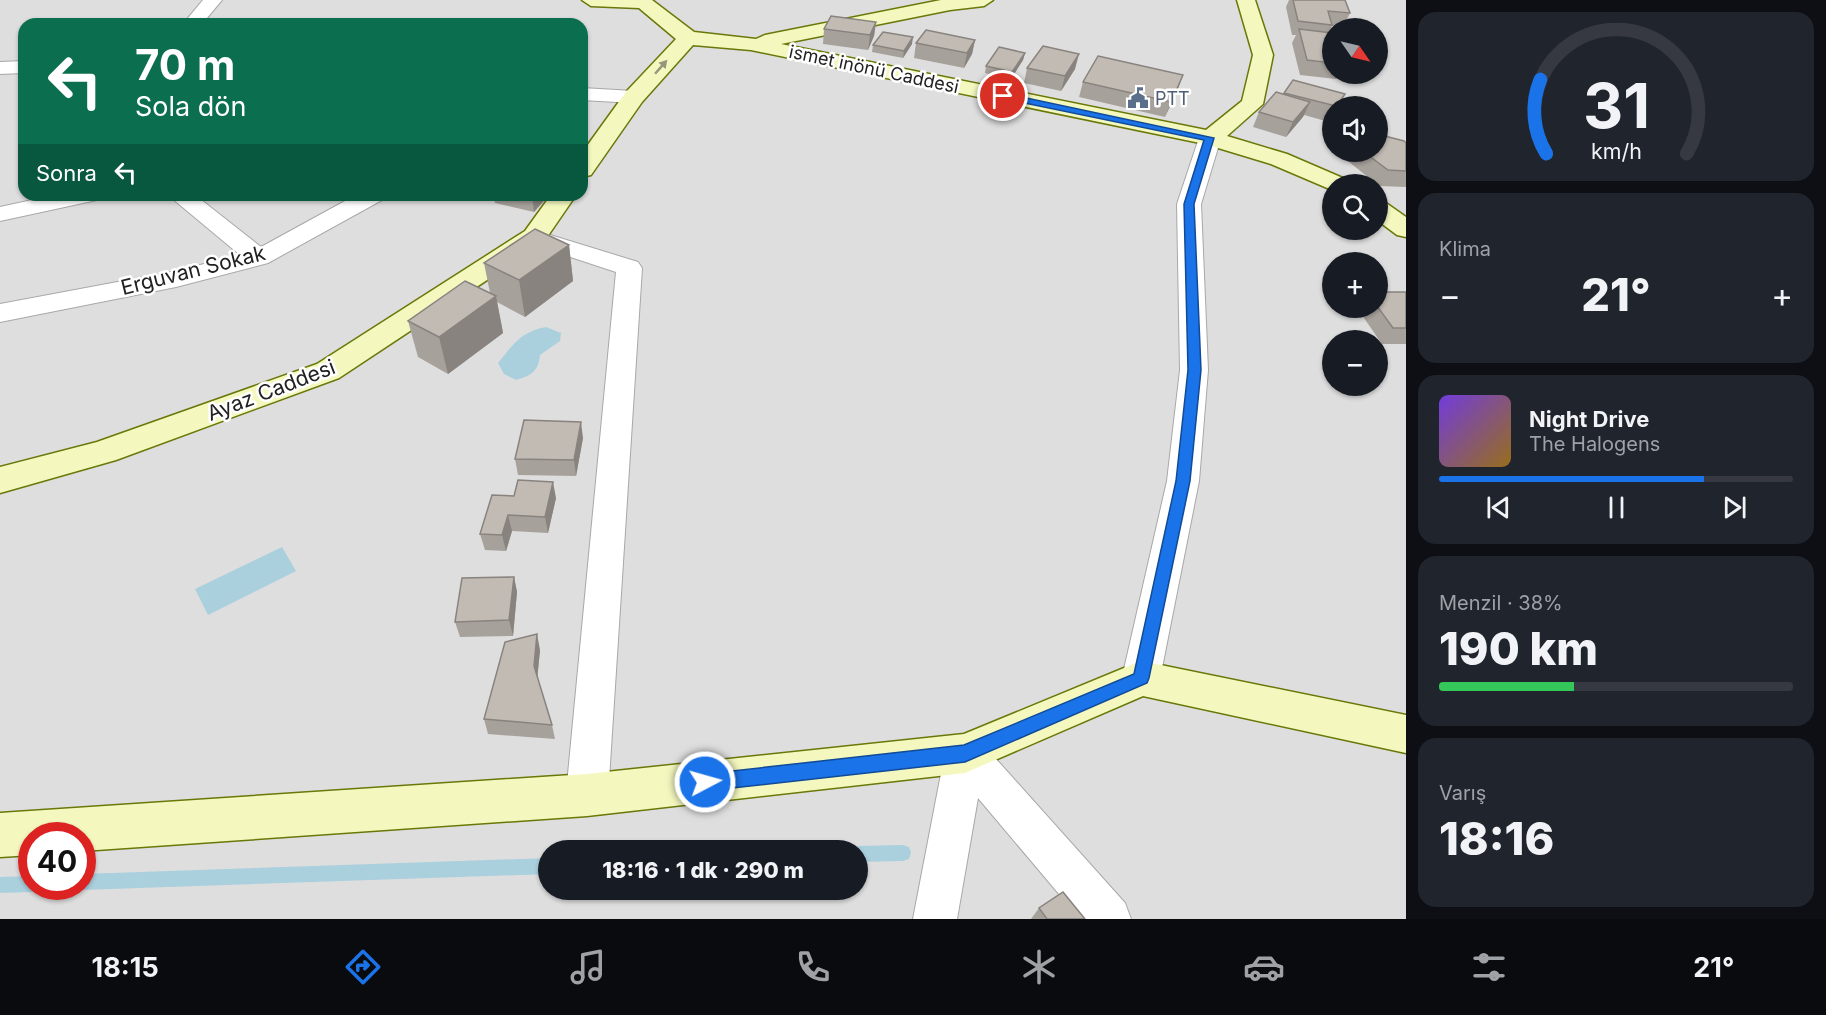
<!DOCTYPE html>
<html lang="tr">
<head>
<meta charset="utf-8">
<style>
  :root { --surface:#171b24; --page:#20242c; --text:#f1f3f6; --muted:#9ea1a6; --line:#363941; --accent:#1a73e8 }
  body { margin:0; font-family:Inter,sans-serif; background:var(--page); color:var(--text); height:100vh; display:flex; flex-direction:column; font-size:22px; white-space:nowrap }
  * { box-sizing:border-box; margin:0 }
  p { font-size:20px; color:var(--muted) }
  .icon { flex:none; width:33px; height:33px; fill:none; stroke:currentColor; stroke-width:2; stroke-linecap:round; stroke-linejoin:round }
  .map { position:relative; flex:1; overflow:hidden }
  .panel { display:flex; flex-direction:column; gap:12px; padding:12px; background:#0d0f14; width:420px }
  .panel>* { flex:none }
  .banner { position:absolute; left:18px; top:18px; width:570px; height:183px; border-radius:18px; box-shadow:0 2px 4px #0004; background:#0b6e4f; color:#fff; overflow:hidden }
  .needle { width:39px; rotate:124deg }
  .tools { position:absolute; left:1322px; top:18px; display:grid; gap:12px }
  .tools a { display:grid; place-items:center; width:66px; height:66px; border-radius:50%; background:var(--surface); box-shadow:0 2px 4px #0004; font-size:30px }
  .speed { position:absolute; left:18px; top:822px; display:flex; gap:12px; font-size:30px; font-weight:700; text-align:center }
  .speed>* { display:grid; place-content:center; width:78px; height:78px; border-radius:50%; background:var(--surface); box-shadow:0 2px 4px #0004; line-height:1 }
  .speed .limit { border:9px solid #d22; background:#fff; color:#111 }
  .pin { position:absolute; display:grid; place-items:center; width:51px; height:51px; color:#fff; margin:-26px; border:3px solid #fff; border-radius:50%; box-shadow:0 2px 6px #0007 }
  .me { position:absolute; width:66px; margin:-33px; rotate:84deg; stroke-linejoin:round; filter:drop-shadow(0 0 4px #0008) }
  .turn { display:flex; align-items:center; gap:21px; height:126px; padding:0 18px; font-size:27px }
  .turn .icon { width:78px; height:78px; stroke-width:2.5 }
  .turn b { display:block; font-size:42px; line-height:51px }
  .then { display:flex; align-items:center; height:57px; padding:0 18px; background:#0003; gap:12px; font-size:22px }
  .big { font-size:45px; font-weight:800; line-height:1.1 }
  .panel .card { flex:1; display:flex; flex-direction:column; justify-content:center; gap:9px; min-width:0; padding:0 21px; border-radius:18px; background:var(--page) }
  .panel .dial { align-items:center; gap:0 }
  .dial svg { height:156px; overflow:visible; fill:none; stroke:var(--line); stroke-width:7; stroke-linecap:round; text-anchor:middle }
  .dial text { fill:var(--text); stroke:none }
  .song { display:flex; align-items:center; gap:18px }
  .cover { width:72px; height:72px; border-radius:9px; background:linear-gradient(135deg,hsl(260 70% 55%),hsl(40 70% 35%)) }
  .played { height:6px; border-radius:3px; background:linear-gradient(90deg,var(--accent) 75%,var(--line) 75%) }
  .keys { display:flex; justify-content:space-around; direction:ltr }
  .heat { display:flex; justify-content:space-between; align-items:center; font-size:33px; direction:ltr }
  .charge { height:9px; border-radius:4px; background:linear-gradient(90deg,#34c759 38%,var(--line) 0) }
  .trip { position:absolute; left:538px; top:840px; width:330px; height:60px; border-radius:30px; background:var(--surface); box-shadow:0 2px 4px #0004; font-weight:800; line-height:60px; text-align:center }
  .menu { display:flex; height:96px; justify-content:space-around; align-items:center; background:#090b0e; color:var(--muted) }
  .menu .icon { width:42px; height:42px }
  .menu .selected { color:var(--accent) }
  .menu b { font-size:27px; color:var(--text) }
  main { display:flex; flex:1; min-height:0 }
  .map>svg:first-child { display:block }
  .residential { fill:#dfdede; fill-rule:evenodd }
  .water { fill:#aad0dd }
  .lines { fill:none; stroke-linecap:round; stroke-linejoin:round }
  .stream { fill:#aad0dd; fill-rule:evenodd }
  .street-casing { stroke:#a8a8a8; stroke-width:2 }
  .secondary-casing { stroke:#697808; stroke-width:3 }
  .street { fill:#fff; fill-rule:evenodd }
  .secondary { fill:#f4f8bf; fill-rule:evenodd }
  .wall { fill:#a7a19b }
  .shaded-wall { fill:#88837e }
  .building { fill:#c2bbb4; stroke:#88837e; stroke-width:1.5 }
  .oneway { fill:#959778 }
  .route { fill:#1a73e8; stroke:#114b97; stroke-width:1.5 }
  .labels { text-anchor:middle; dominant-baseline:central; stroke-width:5; stroke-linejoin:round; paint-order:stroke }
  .far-street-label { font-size:18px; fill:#212121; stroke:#fff }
  .far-service-label { font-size:18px; fill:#4e5e75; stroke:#fff; text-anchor:start }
  .street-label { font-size:21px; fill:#212121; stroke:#fff }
</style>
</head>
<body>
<main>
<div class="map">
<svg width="1406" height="919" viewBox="0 0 1406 919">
  <rect width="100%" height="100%" fill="#f1eee8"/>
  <path class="residential" d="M 0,0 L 1406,0 L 1406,919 L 0,919 ZM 24,24 L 582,24 L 582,195 L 24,195 ZM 1332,28 L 1377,28 L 1377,74 L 1332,74 ZM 1332,106 L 1377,106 L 1377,152 L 1332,152 ZM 1332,184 L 1377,184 L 1377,230 L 1332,230 ZM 1332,262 L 1377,262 L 1377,308 L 1332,308 ZM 1332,340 L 1377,340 L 1377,386 L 1332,386 ZM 32,836 L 82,836 L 82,886 L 32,886 ZM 549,850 L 858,850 L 858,890 L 549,890 Z"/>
  <g class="water">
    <path d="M 546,327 L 561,333 L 560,341 L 540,355 C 538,372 532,375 516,380 L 504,374 L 498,363 C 514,343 521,332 546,327 Z"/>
    <polygon points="282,547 296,571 208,615 195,589"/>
  </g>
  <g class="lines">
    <g class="stream">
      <polygon points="903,845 909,847 911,853 909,859 903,861 858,862 858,850 851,850 858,846"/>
      <polygon points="549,858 549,874 82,890 76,886 82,886 82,874"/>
      <polygon points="32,876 32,886 39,886 38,890 32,892 0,893 0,877"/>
    </g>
    <defs>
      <g id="street">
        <polygon points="203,0 222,0 202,24 183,24"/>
        <polygon points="24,61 24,73 0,74 0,62"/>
        <polygon points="582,88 634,91 641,93 644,97 641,101 634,103 582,100"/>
        <polygon points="1210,131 1218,133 1221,138 1201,204 1208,370 1199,481 1160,678 1154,690 1141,695 1128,690 1122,678 1167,481 1180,370 1177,204 1199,138 1202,133"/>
        <polygon points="55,195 101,195 97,200 0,221 0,207"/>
        <polygon points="168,195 195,195 261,247 356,195 386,195 382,200 268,263 176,287 0,322 0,304 176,271 240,255"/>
        <polygon points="534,230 638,262 642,268 608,795 602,809 587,815 572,809 566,795 616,272 525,242 522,237 525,232"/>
        <polygon points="965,734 979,740 1125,903 1131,919 1080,919 978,798 957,919 913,919 945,753 951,740"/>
      </g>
      <g id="secondary">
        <polygon points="582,0 652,0 694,32 756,39 765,35 941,0 993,0 984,6 950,10 781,44 1206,130 1242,101 1253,55 1237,0 1255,0 1273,55 1263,104 1227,136 1287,154 1345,179 1348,184 1332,184 1332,190 1271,164 1205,144 751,50 693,45 642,102 591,175 582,177 582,153 626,92 676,39 639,8 591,6"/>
        <polygon points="551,195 576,195 543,243 339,378 116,460 0,493 0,467 97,442 317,364 525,231"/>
        <polygon points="1377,200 1386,203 1406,217 1406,237 1397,235 1377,220"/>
        <polygon points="1141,661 1406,715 1406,753 1143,696 965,773 587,816 82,851 82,836 32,836 32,855 0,857 0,813 587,774 964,734"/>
      </g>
    </defs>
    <use href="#street" class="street-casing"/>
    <use href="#secondary" class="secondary-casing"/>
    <use href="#street" class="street"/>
    <use href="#secondary" class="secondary"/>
  </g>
  <g class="wall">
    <polygon points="1289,0 1345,0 1350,13 1343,27 1332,26 1329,32 1332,33 1332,74 1339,74 1336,79 1300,75 1292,43 1296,35 1292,35 1286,7"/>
    <polygon points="876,22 874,36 868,50 823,44 824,29"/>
    <polygon points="975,40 972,54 964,68 914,58 916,43"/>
    <polygon points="912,44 903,58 872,52 873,45"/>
    <polygon points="1025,53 1023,60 1011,79 985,73 986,66"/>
    <polygon points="1027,68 1075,69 1061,91 1024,83"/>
    <polygon points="1293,80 1339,106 1332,106 1332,118 1329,122 1304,115 1286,137 1253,127 1259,112 1283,94"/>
    <polygon points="1083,82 1178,89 1165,117 1079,97"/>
    <polygon points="1406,143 1406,187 1379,186 1338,153 1338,152 1377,152"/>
    <polygon points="493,195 549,195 534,212 495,203"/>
    <polygon points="569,245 573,281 525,317 497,302 503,333 448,374 418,357 408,321 490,293 484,263"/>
    <polygon points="1377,292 1406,292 1406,344 1382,344 1357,308 1377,308"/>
    <polygon points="583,438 576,476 518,475 515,459"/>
    <polygon points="492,495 556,498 548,533 512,531 506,551 485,550 480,534"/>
    <polygon points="514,577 517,592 513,636 460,637 455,622"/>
    <polygon points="540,650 537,679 552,725 555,739 488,734 484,719"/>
    <polygon points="1039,908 1085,919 1031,919"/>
  </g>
  <g class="shaded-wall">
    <polygon points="876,22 874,36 868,50 870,35"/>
    <polygon points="913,37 912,44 903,58 904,51"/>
    <polygon points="975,40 972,54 964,68 967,53"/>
    <polygon points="1025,53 1023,60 1011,79 1012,72"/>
    <polygon points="1079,54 1075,69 1061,91 1065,76"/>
    <polygon points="1183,75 1178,89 1165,117 1171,102"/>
    <polygon points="1310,102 1303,117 1286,137 1293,122"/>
    <polygon points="532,195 549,195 534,212"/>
    <polygon points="569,245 573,281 525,317 519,280"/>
    <polygon points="496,296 503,333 448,374 439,337"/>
    <polygon points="581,422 583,438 576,476 574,460"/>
    <polygon points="553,482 556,498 548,533 545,517"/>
    <polygon points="508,515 512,531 506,551 502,535"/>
    <polygon points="514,577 517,592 513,636 509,620"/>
    <polygon points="537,634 540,650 537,681 534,666"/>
  </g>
  <g class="building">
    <polygon points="1293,0 1345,0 1350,13 1328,11 1332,25 1298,21"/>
    <polygon points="831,16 876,22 870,35 824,29"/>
    <polygon points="1299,29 1332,33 1332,63 1307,60"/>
    <polygon points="926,30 975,40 967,53 916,43"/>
    <polygon points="883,32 913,37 904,51 873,45"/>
    <polygon points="1043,46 1079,54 1065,76 1027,68"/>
    <polygon points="999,47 1025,53 1012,72 986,66"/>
    <polygon points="1098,56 1183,75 1171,102 1083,82"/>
    <polygon points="1293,80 1345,94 1337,106 1336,106 1284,93"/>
    <polygon points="1276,92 1310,102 1293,122 1259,112"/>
    <polygon points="1377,134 1404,141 1406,143 1406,171 1388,170 1364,152 1377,152"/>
    <polygon points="535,229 569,245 519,280 484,263"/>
    <polygon points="465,281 496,296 439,337 408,321"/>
    <polygon points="1377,292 1406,292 1406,328 1393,328 1377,306"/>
    <polygon points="524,420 581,422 574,460 515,459"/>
    <polygon points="518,480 553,482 545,517 508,515 502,535 480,534 492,495 514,496"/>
    <polygon points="514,577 509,620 455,622 462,578"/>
    <polygon points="537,634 534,666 552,725 484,719 505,642"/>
    <polygon points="1063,892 1085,919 1047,919 1039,908"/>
  </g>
  <defs><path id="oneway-solid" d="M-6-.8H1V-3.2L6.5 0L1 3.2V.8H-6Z" transform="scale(1.5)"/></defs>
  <use class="oneway" href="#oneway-solid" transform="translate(661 67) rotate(-49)"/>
  <polygon class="route" points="1003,93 1214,138 1194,204 1201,370 1190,481 1149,678 1147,683 965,762 705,791 699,788 696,782 699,776 705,774 964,745 1134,674 1176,481 1188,370 1184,204 1204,140 1000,98 1000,94"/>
  <defs>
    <symbol id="civic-bare" viewBox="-9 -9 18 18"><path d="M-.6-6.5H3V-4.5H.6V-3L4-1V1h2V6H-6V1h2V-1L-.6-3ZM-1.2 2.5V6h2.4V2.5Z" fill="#5c6f8a" stroke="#fff" stroke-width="2.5" paint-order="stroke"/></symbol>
  </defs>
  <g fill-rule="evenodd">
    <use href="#civic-bare" x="1123" y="83" width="30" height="30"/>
  </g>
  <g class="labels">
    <g class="far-street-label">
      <text transform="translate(874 69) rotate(12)">ismet inönü Caddesi</text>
    </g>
    <g class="far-service-label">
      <text x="1155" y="98">PTT</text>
    </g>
    <g class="street-label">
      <text transform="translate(193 270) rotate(-14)">Erguvan Sokak</text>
      <text transform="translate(271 390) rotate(-21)">Ayaz Caddesi</text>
    </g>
  </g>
</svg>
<div class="tools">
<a><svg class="needle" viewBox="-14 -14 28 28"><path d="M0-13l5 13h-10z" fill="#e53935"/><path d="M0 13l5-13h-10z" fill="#9ea1a6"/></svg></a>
<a><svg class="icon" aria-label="sound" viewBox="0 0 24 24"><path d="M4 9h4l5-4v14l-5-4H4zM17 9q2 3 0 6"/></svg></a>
<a><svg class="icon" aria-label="search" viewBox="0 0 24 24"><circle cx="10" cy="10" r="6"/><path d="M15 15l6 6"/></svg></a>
<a>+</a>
<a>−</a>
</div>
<div class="speed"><div class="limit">40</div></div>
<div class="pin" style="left:1003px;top:96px;background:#d93025"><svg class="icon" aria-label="arrive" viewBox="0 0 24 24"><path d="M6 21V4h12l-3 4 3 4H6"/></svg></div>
<svg class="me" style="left:705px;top:782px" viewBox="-20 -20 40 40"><circle r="17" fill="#1a73e8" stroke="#fff" stroke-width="3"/><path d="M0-11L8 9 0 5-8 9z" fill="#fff"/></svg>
<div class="trip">18:16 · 1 dk · 290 m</div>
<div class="banner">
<div class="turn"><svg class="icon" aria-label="left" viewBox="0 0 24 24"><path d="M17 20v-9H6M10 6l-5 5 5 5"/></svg><div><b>70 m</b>Sola dön</div></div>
<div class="then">Sonra<svg class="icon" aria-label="left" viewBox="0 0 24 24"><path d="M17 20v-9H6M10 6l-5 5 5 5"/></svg></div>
</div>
</div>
<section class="panel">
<div class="card dial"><svg viewBox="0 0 100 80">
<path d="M14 69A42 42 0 1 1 86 69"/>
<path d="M14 69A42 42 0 0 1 11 31" stroke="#1a73e8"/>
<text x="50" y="56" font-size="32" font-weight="700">31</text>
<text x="50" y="72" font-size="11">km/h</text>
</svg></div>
<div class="card"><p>Klima</p>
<div class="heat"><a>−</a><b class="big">21°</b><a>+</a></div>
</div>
<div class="card">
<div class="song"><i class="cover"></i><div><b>Night Drive</b><p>The Halogens</p></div></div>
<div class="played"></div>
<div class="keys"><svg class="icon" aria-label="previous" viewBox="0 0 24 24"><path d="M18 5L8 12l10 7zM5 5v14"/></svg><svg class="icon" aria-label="pause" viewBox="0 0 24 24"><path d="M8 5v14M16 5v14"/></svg><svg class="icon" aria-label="next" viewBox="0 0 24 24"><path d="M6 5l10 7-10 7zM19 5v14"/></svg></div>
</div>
<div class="card"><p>Menzil · 38%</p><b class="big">190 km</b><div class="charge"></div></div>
<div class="card"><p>Varış</p><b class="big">18:16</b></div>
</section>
</main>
<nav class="menu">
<b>18:15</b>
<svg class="icon selected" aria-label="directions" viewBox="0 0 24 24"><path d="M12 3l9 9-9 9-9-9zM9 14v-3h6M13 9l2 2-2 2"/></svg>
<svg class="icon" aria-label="music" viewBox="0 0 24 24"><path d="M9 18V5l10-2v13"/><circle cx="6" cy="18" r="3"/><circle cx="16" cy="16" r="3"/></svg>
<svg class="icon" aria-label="phone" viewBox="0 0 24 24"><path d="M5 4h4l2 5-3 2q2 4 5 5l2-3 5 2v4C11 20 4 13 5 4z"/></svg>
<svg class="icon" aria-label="climate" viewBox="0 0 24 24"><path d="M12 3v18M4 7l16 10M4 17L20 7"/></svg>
<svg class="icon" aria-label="car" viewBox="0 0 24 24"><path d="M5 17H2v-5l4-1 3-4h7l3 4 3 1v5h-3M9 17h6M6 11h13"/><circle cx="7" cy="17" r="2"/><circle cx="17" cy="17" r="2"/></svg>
<svg class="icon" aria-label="filters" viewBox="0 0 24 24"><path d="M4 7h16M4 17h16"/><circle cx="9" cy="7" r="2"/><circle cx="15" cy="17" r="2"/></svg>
<b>21°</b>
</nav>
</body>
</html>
